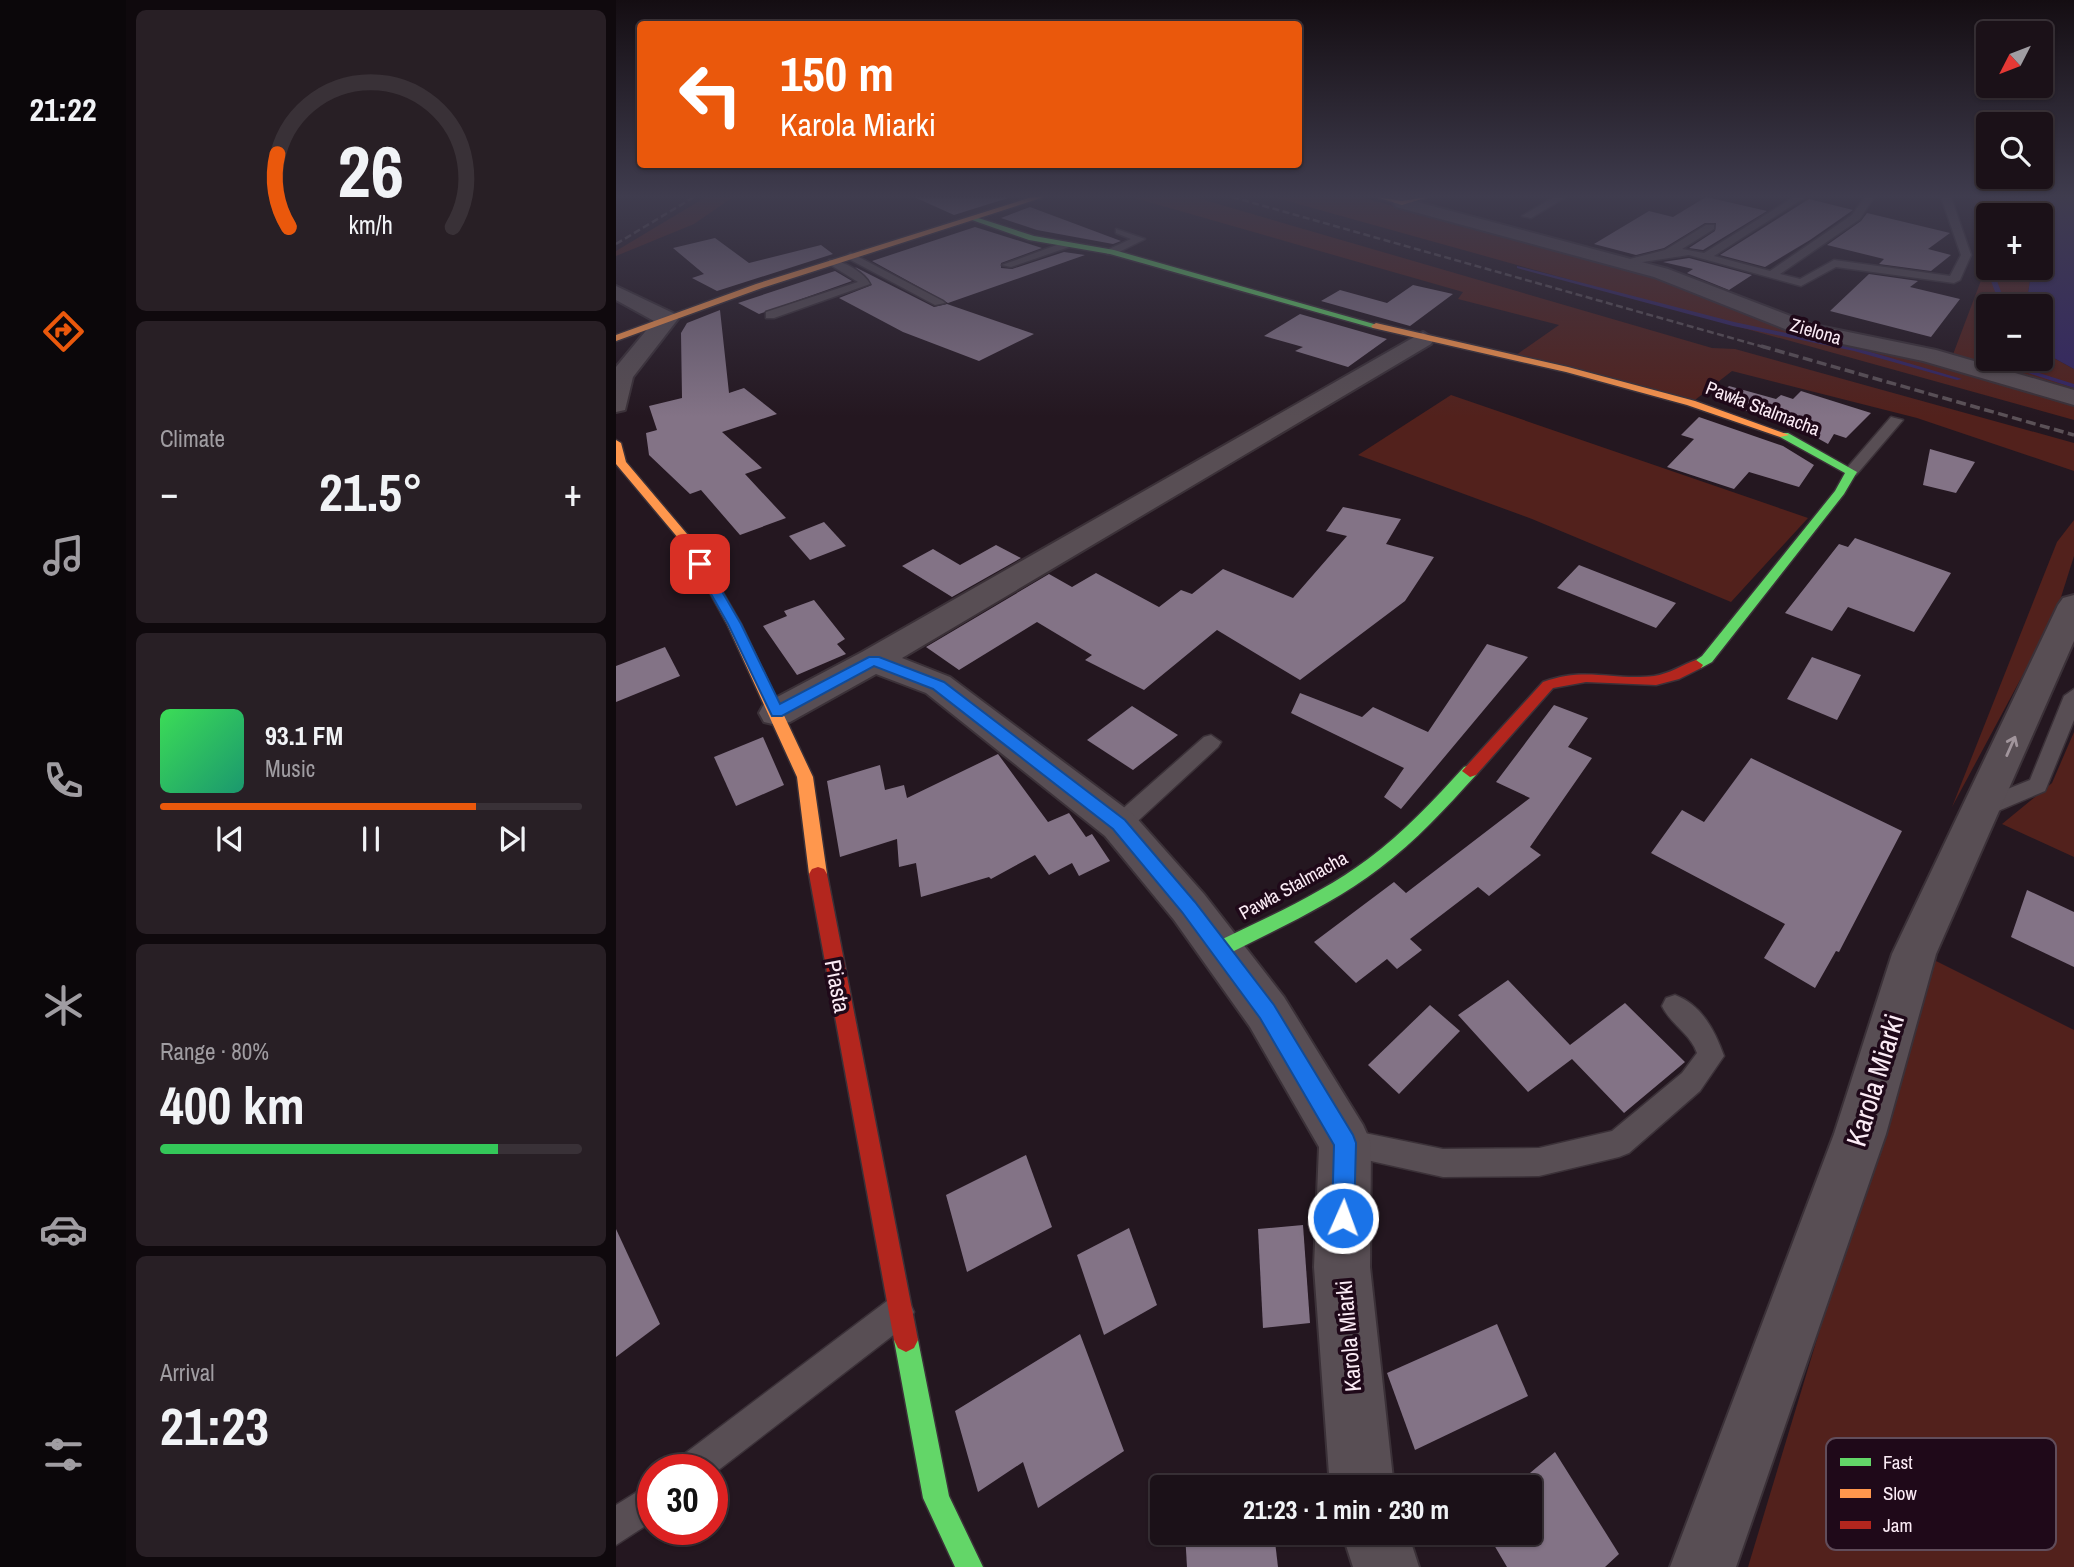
<!DOCTYPE html>
<html lang="en">
<head>
<meta charset="utf-8">
<style>
  :root { --surface:#1b1118; --page:#281f25; --text:#f1f3f6; --muted:#a09da2; --line:#393137; --accent:#ea580c }
  body { margin:0; font-family:"Archivo Narrow",sans-serif; background:var(--page); color:var(--text); height:100vh; display:flex; flex-direction:column; font-size:26px; white-space:nowrap }
  * { box-sizing:border-box; margin:0 }
  p { font-size:23px; color:var(--muted) }
  .icon { flex:none; width:38px; height:38px; fill:none; stroke:currentColor; stroke-width:2; stroke-linecap:round; stroke-linejoin:round }
  .map { position:relative; flex:1; overflow:hidden }
  .side { display:flex; flex-direction:column; gap:10px; padding:10px; background:#0f090d; width:490px }
  .side>* { flex:none }
  .banner { position:absolute; left:21px; top:21px; width:665px; height:147px; border-radius:7px; box-shadow:0 2px 5px #0004,0 0 0 2px var(--line); background:#ea580c; color:#fff; overflow:hidden }
  .needle { width:46px; rotate:228deg }
  .tools { position:absolute; left:1360px; top:21px; display:grid; gap:14px }
  .tools a { display:grid; place-items:center; width:77px; height:77px; border-radius:7px; background:var(--surface); box-shadow:0 2px 5px #0004,0 0 0 2px var(--line); font-size:35px }
  .speed { position:absolute; left:21px; top:1454px; display:flex; gap:14px; font-size:35px; font-weight:700; text-align:center }
  .speed>* { display:grid; place-content:center; width:91px; height:91px; border-radius:50%; background:var(--surface); box-shadow:0 2px 5px #0004,0 0 0 2px var(--line); line-height:1 }
  .speed .limit { border:10px solid #d22; background:#fff; color:#111 }
  .pin { position:absolute; display:grid; place-items:center; width:60px; height:60px; color:#fff; margin:-30px; border-radius:14px; box-shadow:0 4px 10px #0006 }
  .me { position:absolute; width:77px; margin:-38px; rotate:2deg; stroke-linejoin:round; filter:drop-shadow(0 0 5px #0008) }
  .turn { display:flex; align-items:center; gap:24px; height:147px; padding:0 28px; font-size:32px }
  .turn .icon { width:91px; height:91px; stroke-width:2.5 }
  .turn b { display:block; font-size:49px; line-height:60px }
  .big { font-size:52px; font-weight:700; line-height:1.1 }
  .side .widget { flex:1; display:flex; flex-direction:column; justify-content:center; gap:10px; min-width:0; padding:0 24px; border-radius:10px; background:var(--page) }
  .side .dial { align-items:center; gap:0 }
  .dial svg { height:182px; overflow:visible; fill:none; stroke:var(--line); stroke-width:7; stroke-linecap:round; text-anchor:middle }
  .dial text { fill:var(--text); stroke:none }
  .song { display:flex; align-items:center; gap:21px }
  .cover { width:84px; height:84px; border-radius:10px; background:linear-gradient(135deg,hsl(130 70% 55%),hsl(160 70% 35%)) }
  .played { height:7px; border-radius:4px; background:linear-gradient(90deg,var(--accent) 75%,var(--line) 75%) }
  .keys { display:flex; justify-content:space-around; direction:ltr }
  .heat { display:flex; justify-content:space-between; align-items:center; font-size:38px; direction:ltr }
  .charge { height:10px; border-radius:5px; background:linear-gradient(90deg,#34c759 80%,var(--line) 0) }
  .trip { position:absolute; left:534px; top:1475px; width:392px; height:70px; border-radius:7px; background:var(--surface); box-shadow:0 2px 5px #0004,0 0 0 2px var(--line); font-weight:700; line-height:70px; text-align:center }
  main { display:flex; flex:1; min-height:0 }
  .menu { display:flex; flex-direction:column; width:126px; justify-content:space-around; align-items:center; background:#0b070a; color:var(--muted) }
  .menu .icon { width:49px; height:49px }
  .menu .selected { color:var(--accent) }
  .menu b { font-size:32px; color:var(--text) }
  .map>svg:first-child { display:block }
  .green { fill:#52211c }
  .water { fill:#342664 }
  .lines { fill:none; stroke-linecap:round; stroke-linejoin:round }
  .stream { fill:#342664; fill-rule:evenodd }
  .building { fill:#837386 }
  .lane-casing { stroke:#3b3138; stroke-width:3 }
  .street-casing { stroke:#3b3138; stroke-width:4 }
  .fast-casing { stroke:#3b3138; stroke-width:3 }
  .slow-casing { stroke:#3b3138; stroke-width:3 }
  .jam-casing { stroke:#3b3138; stroke-width:3 }
  .lane { fill:#584e54; fill-rule:evenodd }
  .street { fill:#584e54; fill-rule:evenodd }
  .fast { fill:#63d668; fill-rule:evenodd }
  .slow { fill:#ff974d; fill-rule:evenodd }
  .jam { fill:#b3261e; fill-rule:evenodd }
  .rail-far1 { stroke:#5b5157; stroke-width:2.5; stroke-dasharray:7 3.5; stroke-linecap:butt }
  .rail { stroke:#5b5157; stroke-width:3.5; stroke-dasharray:10 4.5; stroke-linecap:butt }
  .oneway { stroke:#a1959c }
  .route { fill:#1a73e8; stroke:#114b97; stroke-width:2 }
  .labels { text-anchor:middle; dominant-baseline:central; stroke-width:7; stroke-linejoin:round; paint-order:stroke }
  .far-street-label { font-size:19px; fill:#fbebf5; stroke:#1f0919 }
  .street-label { font-size:23px; fill:#fbebf5; stroke:#1f0919 }
  .near-street-label { font-size:28px; fill:#fbebf5; stroke:#1f0919 }
  .key { fill:#1f0919; stroke:#614d5b; stroke-width:2 }
  .key-label { font-size:19px; fill:#fbebf5 }
</style>
</head>
<body>
<main>
<nav class="menu">
<b>21:22</b>
<svg class="icon selected" aria-label="directions" viewBox="0 0 24 24"><path d="M12 3l9 9-9 9-9-9zM9 14v-3h6M13 9l2 2-2 2"/></svg>
<svg class="icon" aria-label="music" viewBox="0 0 24 24"><path d="M9 18V5l10-2v13"/><circle cx="6" cy="18" r="3"/><circle cx="16" cy="16" r="3"/></svg>
<svg class="icon" aria-label="phone" viewBox="0 0 24 24"><path d="M5 4h4l2 5-3 2q2 4 5 5l2-3 5 2v4C11 20 4 13 5 4z"/></svg>
<svg class="icon" aria-label="climate" viewBox="0 0 24 24"><path d="M12 3v18M4 7l16 10M4 17L20 7"/></svg>
<svg class="icon" aria-label="car" viewBox="0 0 24 24"><path d="M5 17H2v-5l4-1 3-4h7l3 4 3 1v5h-3M9 17h6M6 11h13"/><circle cx="7" cy="17" r="2"/><circle cx="17" cy="17" r="2"/></svg>
<svg class="icon" aria-label="filters" viewBox="0 0 24 24"><path d="M4 7h16M4 17h16"/><circle cx="9" cy="7" r="2"/><circle cx="15" cy="17" r="2"/></svg>
</nav>
<section class="side">
<div class="widget dial"><svg viewBox="0 0 100 80">
<path d="M14 69A42 42 0 1 1 86 69"/>
<path d="M14 69A42 42 0 0 1 9 37" stroke="#ea580c"/>
<text x="50" y="56" font-size="32" font-weight="700">26</text>
<text x="50" y="72" font-size="11">km/h</text>
</svg></div>
<div class="widget"><p>Climate</p>
<div class="heat"><a>−</a><b class="big">21.5°</b><a>+</a></div>
</div>
<div class="widget">
<div class="song"><i class="cover"></i><div><b>93.1 FM</b><p>Music</p></div></div>
<div class="played"></div>
<div class="keys"><svg class="icon" aria-label="previous" viewBox="0 0 24 24"><path d="M18 5L8 12l10 7zM5 5v14"/></svg><svg class="icon" aria-label="pause" viewBox="0 0 24 24"><path d="M8 5v14M16 5v14"/></svg><svg class="icon" aria-label="next" viewBox="0 0 24 24"><path d="M6 5l10 7-10 7zM19 5v14"/></svg></div>
</div>
<div class="widget"><p>Range · 80%</p><b class="big">400 km</b><div class="charge"></div></div>
<div class="widget"><p>Arrival</p><b class="big">21:23</b></div>
</section>
<div class="map">
<svg width="1458" height="1567" viewBox="0 0 1458 1567">
  <rect width="100%" height="100%" fill="#241720"/>
  <g class="green">
    <polygon points="90,197 117,197 78,224 0,256 0,251"/>
    <polygon points="515,197 578,197 1096,348 1119,349 1458,443 1458,471 1301,418 1116,371 1079,400 900,355 943,325 842,299 847,292"/>
    <polygon points="657,197 744,197 1020,270 1458,403 1458,420"/>
    <polygon points="1355,197 1384,197 1399,215 1372,215 1372,231"/>
    <polygon points="1372,262 1372,268 1416,268 1410,306 1372,306 1372,359 1424,359 1425,351 1458,369 1458,394 1336,357"/>
    <polygon points="835,395 1192,518 1115,602 916,519 742,455"/>
    <polygon points="1458,520 1458,556 1440,613 1336,807 1441,542"/>
    <polygon points="1458,732 1458,857 1386,824 1436,783"/>
    <polygon points="1316,959 1458,1030 1458,1567 1132,1567"/>
  </g>
  <polygon class="water" points="1384,197 1458,197 1458,369 1425,351 1424,306 1410,306 1416,268 1424,268 1424,215 1399,215"/>
  <g class="lines">
    <g class="stream">
      <polygon points="1363,197 1368,197 1380,215 1376,215"/>
      <polygon points="901,266 1118,322 1241,348 1346,379 1341,380 1238,351 1117,326 901,268"/>
      <polygon points="1386,268 1392,268 1381,281 1387,297 1386,306 1380,306 1381,297 1375,281"/>
      <polygon points="1385,359 1392,359 1407,368 1458,384 1458,388 1403,370"/>
    </g>
  </g>
  <g class="building">
    <polygon points="298,197 389,197 392,198 338,215"/>
    <polygon points="1090,197 1151,211 1087,250 1073,248 1099,231 1100,223 1089,223 1048,248 1020,255 978,244 1033,211 1057,217"/>
    <polygon points="1193,199 1237,210 1194,240 1149,267 1104,255"/>
    <polygon points="414,207 505,241 497,244 421,230 385,218"/>
    <polygon points="1251,213 1334,233 1312,249 1335,255 1315,271 1263,264 1268,259 1211,245 1245,221"/>
    <polygon points="359,227 426,248 385,263 385,268 396,269 448,252 469,255 332,303 256,261"/>
    <polygon points="99,238 133,263 205,245 217,254 101,291 76,278 88,274 57,248"/>
    <polygon points="1073,258 1136,275 1113,290 1071,273 1077,269 1047,262"/>
    <polygon points="239,267 318,307 331,304 418,334 363,361 287,332 223,298 256,285"/>
    <polygon points="219,271 236,281 143,314 122,303"/>
    <polygon points="1253,274 1302,281 1294,287 1344,299 1315,337 1214,311"/>
    <polygon points="797,285 837,294 794,326 705,301 724,290 771,303"/>
    <polygon points="104,310 113,393 128,388 161,414 106,432 146,468 129,474 170,518 124,535 85,490 74,494 33,455 30,433 41,430 33,406 66,398 65,333 71,323"/>
    <polygon points="684,314 771,339 732,367 679,351 687,347 648,336"/>
    <polygon points="1113,386 1160,399 1165,395 1177,399 1185,391 1255,413 1230,438 1218,434 1212,444 1187,430 1099,400"/>
    <polygon points="1083,417 1167,446 1198,465 1183,487 1133,472 1118,489 1051,467 1078,439 1065,435"/>
    <polygon points="1314,449 1359,462 1340,493 1307,485"/>
    <polygon points="727,507 785,519 770,544 818,557 789,601 684,680 601,630 528,690 469,660 476,655 421,622 343,670 310,647 433,574 456,587 480,573 543,607 565,590 576,594 607,569 677,598 731,536 710,531"/>
    <polygon points="208,522 230,546 194,560 173,536"/>
    <polygon points="1239,538 1335,573 1298,632 1232,607 1216,631 1169,613 1223,544 1232,547"/>
    <polygon points="380,545 405,558 336,597 286,566 317,549 344,565"/>
    <polygon points="963,565 1060,603 1040,628 941,588"/>
    <polygon points="198,600 229,639 221,644 230,654 181,675 147,626 171,616 168,611"/>
    <polygon points="871,644 912,657 785,809 768,797 788,768 675,713 684,693 746,717 757,707 812,732"/>
    <polygon points="49,647 64,676 0,702 0,666"/>
    <polygon points="1196,657 1245,675 1221,720 1171,699"/>
    <polygon points="938,705 972,718 952,747 976,758 914,847 925,855 873,896 862,887 794,939 806,950 781,969 771,959 740,983 698,942 778,882 790,893 914,798 880,782"/>
    <polygon points="516,706 562,735 517,770 471,740"/>
    <polygon points="147,737 168,785 120,806 98,757"/>
    <polygon points="382,754 432,822 453,813 470,837 476,834 494,861 463,876 456,863 433,875 419,855 375,879 373,877 305,897 300,863 283,867 281,839 224,857 211,781 264,765 269,790 288,785 291,798"/>
    <polygon points="1135,758 1286,831 1223,952 1220,951 1199,988 1148,958 1169,924 1035,853 1066,810 1088,822"/>
    <polygon points="1411,890 1458,912 1458,967 1395,937"/>
    <polygon points="892,980 954,1045 1009,1003 1069,1062 1008,1113 956,1059 912,1092 842,1015"/>
    <polygon points="814,1005 844,1031 783,1094 752,1065"/>
    <polygon points="410,1155 436,1227 351,1272 330,1195"/>
    <polygon points="687,1225 694,1323 647,1328 642,1229"/>
    <polygon points="513,1228 541,1305 488,1335 461,1255"/>
    <polygon points="0,1229 44,1324 0,1357"/>
    <polygon points="881,1324 912,1396 799,1450 771,1373"/>
    <polygon points="464,1334 508,1451 422,1508 407,1462 362,1492 339,1411"/>
    <polygon points="939,1452 1003,1554 989,1567 891,1567 871,1533 914,1533 914,1488 896,1488"/>
    <polygon points="569,1533 658,1533 662,1567 571,1567"/>
  </g>
  <g class="lines">
    <defs>
      <g id="lane">
        <polygon points="938,197 950,197 915,218 906,216"/>
        <polygon points="1178,197 1189,197 1098,256 1154,271 1236,215 1249,197 1258,197 1244,219 1164,274 1184,279 1218,260 1334,276 1345,255 1325,197 1335,197 1355,255 1344,280 1338,283 1220,267 1185,286 1073,255 1007,265 1002,262 1049,250 1090,225 1098,225 1098,229 1066,249 1088,253"/>
        <polygon points="500,229 529,239 499,254 491,254 491,250 515,239 500,233"/>
        <polygon points="449,242 454,245 453,247 395,267 386,265"/>
        <polygon points="235,253 327,301 329,303 319,305 231,258 230,256"/>
        <path d="M 213,260 C 225,259 249,273 254,284 L 158,318 L 150,318 L 150,312 L 242,282 L 213,264 Z"/>
        <polygon points="1275,417 1287,420 1240,475 1230,475 1230,469"/>
        <polygon points="1458,689 1458,720 1429,791 1375,814 1359,814 1356,808 1359,802 1414,780 1448,696"/>
        <polygon points="595,735 605,742 602,747 511,831 503,833 495,831 492,825 495,819 588,737"/>
        <path d="M 1059,995 C 1086,1005 1099,1031 1108,1056 L 1084,1091 L 1013,1153 L 1003,1157 L 923,1176 L 827,1177 L 719,1153 L 715,1143 L 719,1133 L 729,1129 L 827,1149 L 923,1148 L 996,1131 L 1066,1073 L 1081,1053 C 1074,1033 1055,1025 1046,1006 L 1050,998 Z"/>
        <polygon points="282,1296 293,1301 298,1312 293,1323 96,1475 96,1470 58,1470 63,1458 271,1301"/>
        <polygon points="37,1482 37,1521 0,1545 0,1505"/>
      </g>
      <g id="street">
        <polygon points="786,198 1052,269 1198,325 1320,350 1458,390 1458,405 1307,361 1184,335 1038,277 780,207 777,203 780,199"/>
        <polygon points="0,286 59,314 62,319 17,377 9,410 0,412 0,367 38,321 0,300"/>
        <polygon points="807,332 818,339 815,344 286,658 334,677 517,814 588,894 668,997 747,1125 755,1143 754,1267 778,1488 714,1488 698,1267 703,1147 634,1027 558,920 489,836 310,693 260,674 174,722 161,725 148,722 143,713 148,704 246,652"/>
        <polygon points="1458,595 1458,641 1320,954 1270,1134 1120,1567 1054,1567 1218,1134 1276,954 1442,605 1447,598"/>
        <polygon points="726,1533 792,1533 803,1567 737,1567"/>
      </g>
      <g id="fast">
        <polygon points="356,216 418,236 498,250 765,326 757,328 494,254 413,240 356,220"/>
        <polygon points="1164,433 1172,433 1241,472 1228,494 1096,662 1085,668 1075,668 1073,665 1086,656 1219,491 1229,473 1164,437"/>
        <path d="M 854,765 L 862,771 L 860,775 C 830,808 800,841 764,868 C 717,904 663,928 610,955 L 604,957 L 598,955 L 595,949 L 598,943 C 650,918 705,894 752,859 C 788,832 818,800 848,767 Z"/>
        <polygon points="290,1328 298,1332 302,1340 333,1496 367,1567 339,1567 307,1498 278,1340 282,1332"/>
      </g>
      <g id="slow">
        <polygon points="416,197 428,197 146,288 0,341 0,335 140,284"/>
        <polygon points="760,197 786,201 812,197 786,205"/>
        <polygon points="760,323 952,367 1079,401 1173,435 1164,437 1071,405 950,372 757,328 755,326"/>
        <polygon points="0,440 5,443 10,462 77,541 125,624 197,777 211,874 208,879 202,881 196,879 193,874 181,777 111,624 68,545 0,464"/>
      </g>
      <g id="jam">
        <path d="M 1080,660 L 1087,665 L 1085,668 L 1063,679 L 1040,685 L 970,682 L 937,688 L 860,775 L 854,777 L 846,771 L 927,682 C 970,666 997,681 1038,676 C 1053,674 1066,665 1080,660 Z"/>
        <polygon points="202,867 208,869 211,874 302,1340 298,1348 290,1352 282,1348 278,1340 193,874 196,869"/>
      </g>
    </defs>
    <use href="#lane" class="lane-casing"/>
    <use href="#street" class="street-casing"/>
    <use href="#fast" class="fast-casing"/>
    <use href="#slow" class="slow-casing"/>
    <use href="#jam" class="jam-casing"/>
    <use href="#lane" class="lane"/>
    <use href="#street" class="street"/>
    <use href="#fast" class="fast"/>
    <use href="#slow" class="slow"/>
    <use href="#jam" class="jam"/>
    <g class="rail-far1">
      <polyline points="616,197 1151,348"/>
      <polyline points="0,244 78,197"/>
    </g>
    <polyline class="rail" points="1145,346 1458,435"/>
  </g>
  <defs><path id="oneway-shaft" d="M-6 0H5M1.5-3L5.5 0L1.5 3" fill="none" stroke-width="1.6" stroke-linecap="round" stroke-linejoin="round" transform="scale(1.75)"/></defs>
  <use class="oneway" href="#oneway-shaft" transform="translate(1395 746) rotate(-66)"/>
  <linearGradient id="sky" x2="0" y2="1"><stop stop-color="#140d12"/><stop offset="0.47" stop-color="#3f3c4e"/><stop offset="1" stop-color="#3f3c4e" stop-opacity="0"/></linearGradient>
  <rect width="1458" height="417" fill="url(#sky)"/>
  <polygon class="route" points="84,560 90,564 125,624 164,704 253,657 263,657 328,682 509,820 579,902 658,1005 737,1135 740,1143 738,1218 735,1226 727,1229 719,1226 716,1218 718,1145 644,1018 566,912 497,829 317,689 258,666 166,716 156,716 112,624 78,564"/>
  <g class="labels">
    <g class="far-street-label">
      <text transform="translate(1200 331) rotate(16)">Zielona</text>
      <text transform="translate(1147 408) rotate(21)">Pawła Stalmacha</text>
      <text transform="translate(677 885) rotate(-29)">Pawła Stalmacha</text>
    </g>
    <g class="street-label">
      <text transform="translate(222 986) rotate(79)">Piasta</text>
      <text transform="translate(732 1336) rotate(-95)">Karola Miarki</text>
    </g>
    <g class="near-street-label">
      <text transform="translate(1259 1080) rotate(-73)">Karola Miarki</text>
    </g>
  </g>
  <rect x="1210" y="1438" width="230" height="112" rx="10" class="key"/>
  <rect x="1224" y="1458" width="31" height="8" fill="#63d668"/>
  <rect x="1224" y="1489" width="31" height="9" fill="#ff974d"/>
  <rect x="1224" y="1521" width="31" height="8" fill="#b3261e"/>
  <g class="key-label">
    <text x="1267" y="1469">Fast</text>
    <text x="1267" y="1500">Slow</text>
    <text x="1267" y="1532">Jam</text>
  </g>
</svg>
<div class="tools">
<a><svg class="needle" viewBox="-14 -14 28 28"><path d="M0-13l5 13h-10z" fill="#e53935"/><path d="M0 13l5-13h-10z" fill="#a09da2"/></svg></a>
<a><svg class="icon" aria-label="search" viewBox="0 0 24 24"><circle cx="10" cy="10" r="6"/><path d="M15 15l6 6"/></svg></a>
<a>+</a>
<a>−</a>
</div>
<div class="speed"><div class="limit">30</div></div>
<div class="pin" style="left:84px;top:564px;background:#d93025"><svg class="icon" aria-label="arrive" viewBox="0 0 24 24"><path d="M6 21V4h12l-3 4 3 4H6"/></svg></div>
<svg class="me" style="left:727px;top:1218px" viewBox="-20 -20 40 40"><circle r="17" fill="#1a73e8" stroke="#fff" stroke-width="3"/><path d="M0-11L8 9 0 5-8 9z" fill="#fff"/></svg>
<div class="trip">21:23 · 1 min · 230 m</div>
<div class="banner">
<div class="turn"><svg class="icon" aria-label="left" viewBox="0 0 24 24"><path d="M17 20v-9H6M10 6l-5 5 5 5"/></svg><div><b>150 m</b>Karola Miarki</div></div>
</div>
</div>
</main>
</body>
</html>
